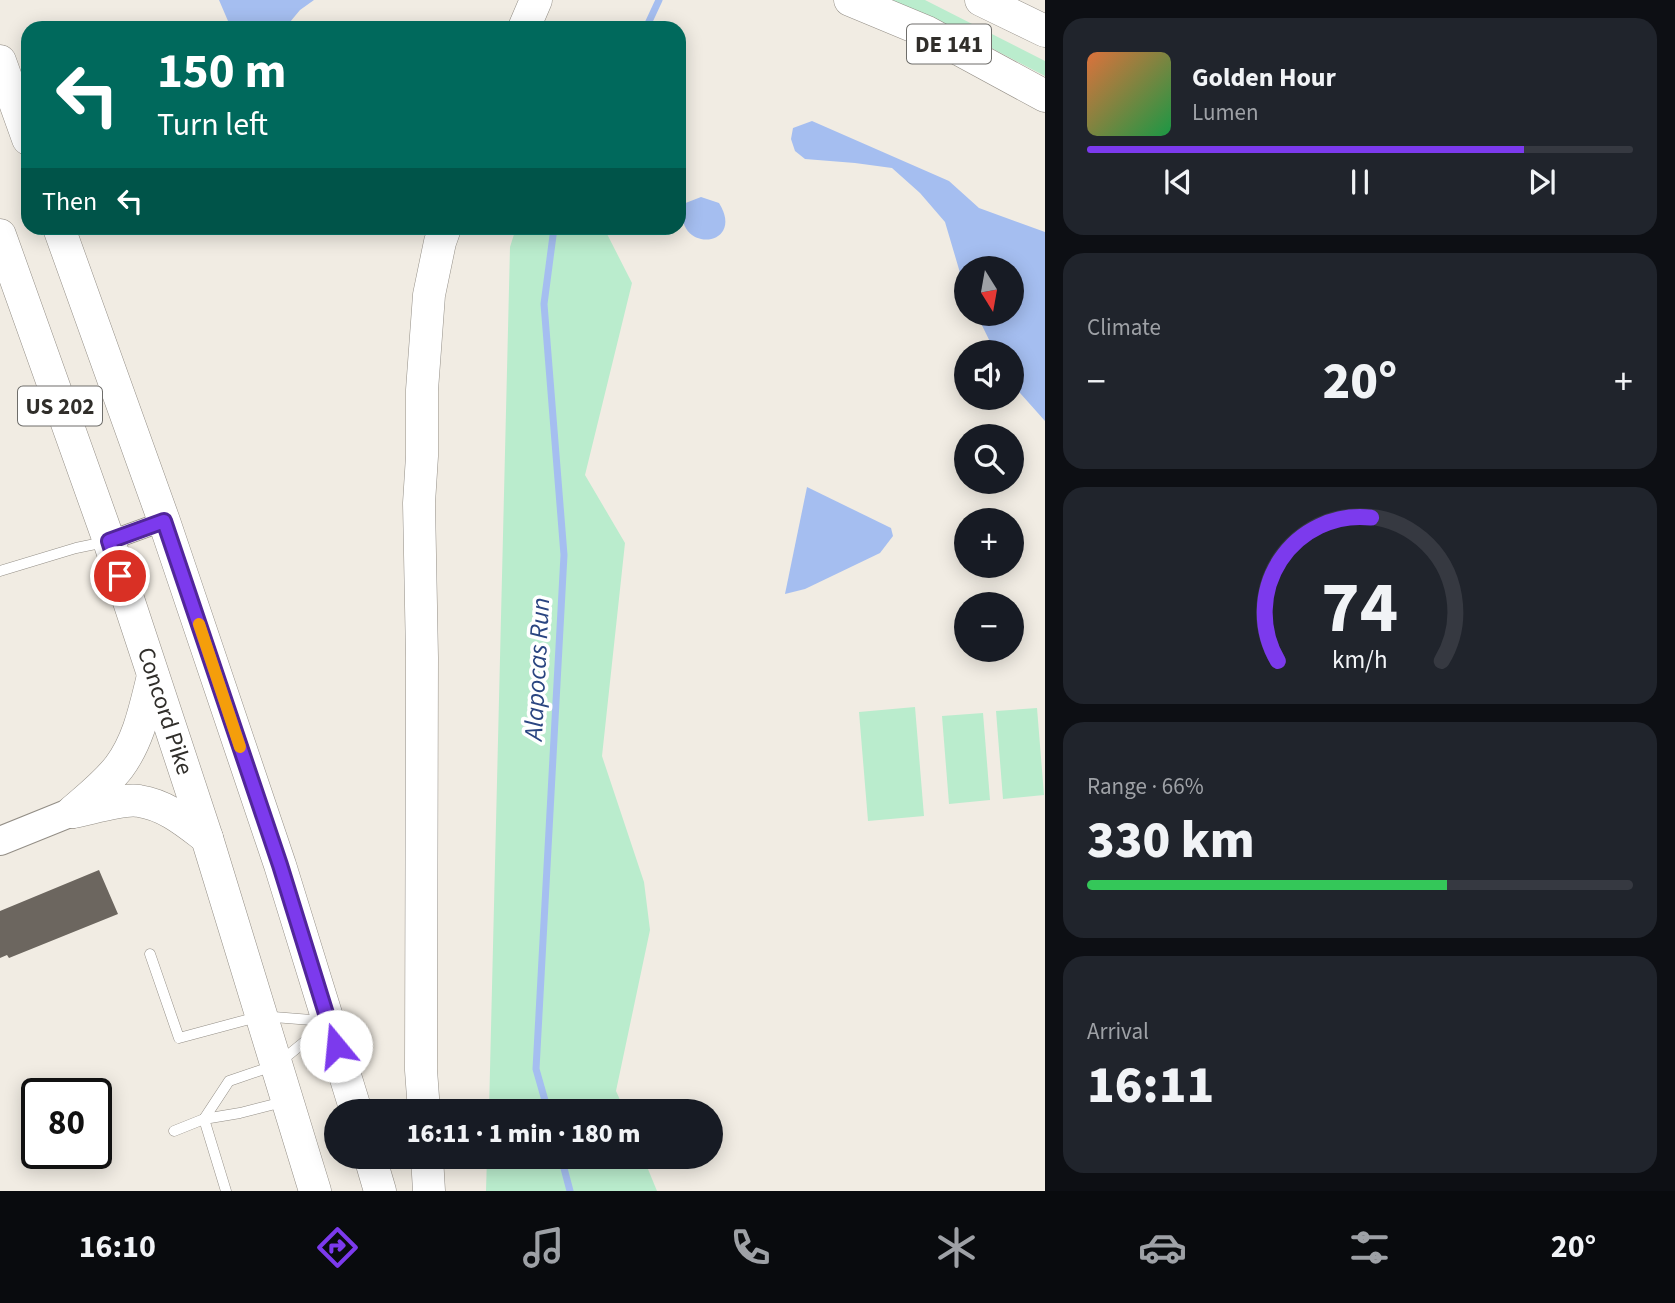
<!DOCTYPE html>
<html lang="en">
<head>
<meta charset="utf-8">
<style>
  :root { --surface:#171b24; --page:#20242c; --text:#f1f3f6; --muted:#9ea1a6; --line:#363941; --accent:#7c3aed }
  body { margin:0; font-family:"Source Sans 3",sans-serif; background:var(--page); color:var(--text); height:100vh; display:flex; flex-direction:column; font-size:26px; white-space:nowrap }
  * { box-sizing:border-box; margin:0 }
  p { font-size:23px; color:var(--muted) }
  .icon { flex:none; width:38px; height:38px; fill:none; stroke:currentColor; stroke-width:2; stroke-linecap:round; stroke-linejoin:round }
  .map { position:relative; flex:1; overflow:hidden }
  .panel { display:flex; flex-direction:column; gap:18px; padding:18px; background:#0d0f14; width:630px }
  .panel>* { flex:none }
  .guide { position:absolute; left:21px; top:21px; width:665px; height:214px; border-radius:21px; box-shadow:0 4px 18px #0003; background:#00695c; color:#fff; overflow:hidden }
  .needle { width:46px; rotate:169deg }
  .tools { position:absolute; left:954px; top:256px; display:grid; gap:14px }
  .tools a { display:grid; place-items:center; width:70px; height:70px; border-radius:50%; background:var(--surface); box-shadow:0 4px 18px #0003; font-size:35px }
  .speed { position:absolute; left:21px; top:1078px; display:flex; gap:14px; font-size:35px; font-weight:700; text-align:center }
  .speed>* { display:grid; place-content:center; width:91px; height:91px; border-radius:50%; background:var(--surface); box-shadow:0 4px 18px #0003; line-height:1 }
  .speed .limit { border:4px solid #111; border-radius:10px; background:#fff; color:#111 }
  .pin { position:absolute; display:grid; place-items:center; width:60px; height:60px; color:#fff; margin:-30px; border:4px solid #fff; border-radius:50%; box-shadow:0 2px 7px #0007 }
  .me { position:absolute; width:77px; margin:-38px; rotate:343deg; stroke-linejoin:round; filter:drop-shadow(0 0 5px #0008) }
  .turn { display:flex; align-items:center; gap:24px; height:147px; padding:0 21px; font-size:32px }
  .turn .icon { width:91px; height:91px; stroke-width:2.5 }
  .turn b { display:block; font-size:49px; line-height:60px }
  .then { display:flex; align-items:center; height:66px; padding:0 21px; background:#0003; gap:14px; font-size:26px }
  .big { font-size:52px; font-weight:800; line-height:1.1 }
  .panel .widget { flex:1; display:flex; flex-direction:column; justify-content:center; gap:10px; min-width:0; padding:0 24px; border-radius:21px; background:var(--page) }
  .panel .dial { align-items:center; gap:0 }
  .dial svg { height:182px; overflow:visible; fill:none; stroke:var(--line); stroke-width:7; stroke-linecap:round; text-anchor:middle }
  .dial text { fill:var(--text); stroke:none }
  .song { display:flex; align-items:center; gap:21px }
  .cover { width:84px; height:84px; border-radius:10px; background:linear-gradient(135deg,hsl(20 70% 55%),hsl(140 70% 35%)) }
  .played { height:7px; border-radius:4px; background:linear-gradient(90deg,var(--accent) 80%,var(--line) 80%) }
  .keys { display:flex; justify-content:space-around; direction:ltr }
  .heat { display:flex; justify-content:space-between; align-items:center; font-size:38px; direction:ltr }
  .charge { height:10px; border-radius:5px; background:linear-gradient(90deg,#34c759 66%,var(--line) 0) }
  .trip { position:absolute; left:324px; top:1099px; width:399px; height:70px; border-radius:35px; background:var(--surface); box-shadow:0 4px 18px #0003; font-weight:800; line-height:70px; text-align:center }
  .menu { display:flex; height:112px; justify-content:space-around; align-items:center; background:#090b0e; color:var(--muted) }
  .menu .icon { width:49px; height:49px }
  .menu .current { color:var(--accent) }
  .menu b { font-size:32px; color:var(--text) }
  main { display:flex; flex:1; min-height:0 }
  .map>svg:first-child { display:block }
  .green { fill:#baeccd }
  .water { fill:#a5bef0 }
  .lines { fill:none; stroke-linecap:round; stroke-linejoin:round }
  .stream { stroke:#a5bef0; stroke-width:7 }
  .building { fill:#6c665f }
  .service-casing { stroke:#938e86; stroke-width:11 }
  .minor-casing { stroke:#938e86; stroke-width:21 }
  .secondary-casing { stroke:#938e86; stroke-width:30 }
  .trunk-casing { stroke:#938e86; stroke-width:33 }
  .service { stroke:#fff; stroke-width:10 }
  .minor { stroke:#fff; stroke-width:19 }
  .secondary { stroke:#fff; stroke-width:28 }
  .trunk { stroke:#fff; stroke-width:32 }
  .route-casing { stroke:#51269a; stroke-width:18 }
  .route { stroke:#7c3aed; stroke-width:12 }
  .slow { stroke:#f59e0b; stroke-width:12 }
  .labels { text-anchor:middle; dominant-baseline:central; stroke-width:7; stroke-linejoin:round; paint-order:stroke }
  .shield { fill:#fff; stroke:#6e6d6a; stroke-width:2 }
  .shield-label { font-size:23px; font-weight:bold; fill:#302e2a }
  .street-label { font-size:24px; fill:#302e2a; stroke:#fff }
  .water-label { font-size:26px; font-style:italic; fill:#2a4581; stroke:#fff }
</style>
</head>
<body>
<main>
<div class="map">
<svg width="1045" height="1191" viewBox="0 0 1045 1191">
  <rect width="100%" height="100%" fill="#f1ece3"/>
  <g class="green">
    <polygon points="892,0 925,0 1045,61 1045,76 972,38"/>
    <polygon points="516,228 607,228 606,232 632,283 585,475 625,543 602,756 644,882 650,930 616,1091 625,1111 489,1111 510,247"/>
    <polygon points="915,707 924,816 868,821 859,712"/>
    <polygon points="1037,708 1044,795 1003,799 996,711"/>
    <polygon points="983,713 990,800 949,804 942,716"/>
    <polygon points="487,1157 643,1157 657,1191 486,1191"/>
  </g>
  <g class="water">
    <polygon points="219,0 314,0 300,10 285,28 231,28"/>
    <polygon points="812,121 949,181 979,208 1045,232 1045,421 1012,384 1012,352 995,352 976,313 1012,313 1012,268 966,268 966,293 945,222 920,193 892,168 855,163 805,159 795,151 791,139 793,128"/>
    <path d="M 701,197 L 719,203 C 747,248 673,255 683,204 Z"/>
    <polygon points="807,487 891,528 893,536 880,553 805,589 785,594"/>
  </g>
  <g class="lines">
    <g class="stream">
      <polyline points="646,28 659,0"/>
      <polyline points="548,1111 536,1069 564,555 544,304 554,228"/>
      <polyline points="561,1157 570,1191"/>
    </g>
  </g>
  <polygon class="building" points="99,870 118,914 9,958 7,955 0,958 0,911"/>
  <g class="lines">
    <defs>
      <g id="service">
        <polyline points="0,571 76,548 105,542"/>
        <polyline points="150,954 179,1038 261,1016 324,1021"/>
        <polyline points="204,1119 229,1081 276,1065 324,1026"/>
        <polyline points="204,1119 226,1191"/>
        <polyline points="174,1131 204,1119 240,1113 283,1102"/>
      </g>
      <polyline id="minor" points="109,541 164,521"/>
      <polyline id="secondary" points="0,841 72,812"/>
      <g id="trunk">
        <polyline points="850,0 927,32 1045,96"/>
        <polyline points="981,0 1045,31"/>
        <polyline points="524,28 536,0"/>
        <polyline points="0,61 28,139"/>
        <polyline points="59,228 164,521 280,865 356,1111"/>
        <polyline points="0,235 109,541 207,838 315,1191"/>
        <path d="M 72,812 C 88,798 106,784 119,767 C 139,740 145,708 153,676"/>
        <path d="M 73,812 C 90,809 124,798 139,801 C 166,805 186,822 207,838"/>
        <polyline points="424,1111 421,1070 422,657 419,503 422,456 422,390 429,295 440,242 445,228"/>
        <polyline points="370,1157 380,1191"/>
        <polyline points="427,1157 429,1191"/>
      </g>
    </defs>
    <use href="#service" class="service-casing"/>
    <use href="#minor" class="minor-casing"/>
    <use href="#secondary" class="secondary-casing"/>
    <use href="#trunk" class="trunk-casing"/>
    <use href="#service" class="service"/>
    <use href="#minor" class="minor"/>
    <use href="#secondary" class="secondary"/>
    <use href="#trunk" class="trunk"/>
  </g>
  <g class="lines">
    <defs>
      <polyline id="route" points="120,576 109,541 164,521 280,865 336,1046"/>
    </defs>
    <use href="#route" class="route-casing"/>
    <use href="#route" class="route"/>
    <polyline class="slow" points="199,624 240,747"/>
  </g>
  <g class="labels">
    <g class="shield">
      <rect x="907" y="24.5" width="84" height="39" rx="5"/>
      <rect x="18" y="386.5" width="84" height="39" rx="5"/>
    </g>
    <g class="shield-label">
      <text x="949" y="44">DE 141</text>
      <text x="60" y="406">US 202</text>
    </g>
    <g class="street-label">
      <text transform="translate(165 711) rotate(72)">Concord Pike</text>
    </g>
    <g class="water-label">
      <text transform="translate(537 669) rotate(-87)">Alapocas Run</text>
    </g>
  </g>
</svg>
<div class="tools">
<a><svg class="needle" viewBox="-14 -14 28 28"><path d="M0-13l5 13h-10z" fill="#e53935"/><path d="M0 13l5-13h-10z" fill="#9ea1a6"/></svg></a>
<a><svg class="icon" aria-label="sound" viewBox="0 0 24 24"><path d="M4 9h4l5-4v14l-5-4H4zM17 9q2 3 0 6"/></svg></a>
<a><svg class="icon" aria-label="search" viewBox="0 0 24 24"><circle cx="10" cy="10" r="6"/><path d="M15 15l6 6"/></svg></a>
<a>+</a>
<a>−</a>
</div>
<div class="speed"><div class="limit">80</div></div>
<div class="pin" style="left:120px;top:576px;background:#d93025"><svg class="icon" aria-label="arrive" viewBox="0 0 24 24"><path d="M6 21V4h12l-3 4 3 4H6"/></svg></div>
<svg class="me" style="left:336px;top:1046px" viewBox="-20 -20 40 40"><circle r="19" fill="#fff"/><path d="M0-13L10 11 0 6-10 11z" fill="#7c3aed"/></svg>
<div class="trip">16:11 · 1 min · 180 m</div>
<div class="guide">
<div class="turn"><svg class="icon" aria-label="left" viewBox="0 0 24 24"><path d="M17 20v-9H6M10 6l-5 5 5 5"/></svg><div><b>150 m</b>Turn left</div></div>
<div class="then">Then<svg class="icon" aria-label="left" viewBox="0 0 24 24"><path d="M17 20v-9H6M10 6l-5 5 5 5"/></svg></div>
</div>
</div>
<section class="panel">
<div class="widget">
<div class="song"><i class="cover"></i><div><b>Golden Hour</b><p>Lumen</p></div></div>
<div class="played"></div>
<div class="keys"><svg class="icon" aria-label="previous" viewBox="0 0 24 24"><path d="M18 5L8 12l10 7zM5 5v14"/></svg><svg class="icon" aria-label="pause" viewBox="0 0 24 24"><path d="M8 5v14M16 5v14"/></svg><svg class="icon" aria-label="next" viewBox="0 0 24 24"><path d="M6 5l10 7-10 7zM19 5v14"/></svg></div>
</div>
<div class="widget"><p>Climate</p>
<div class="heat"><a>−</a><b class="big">20°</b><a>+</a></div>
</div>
<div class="widget dial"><svg viewBox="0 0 100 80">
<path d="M14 69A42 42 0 1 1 86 69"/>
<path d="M14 69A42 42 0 0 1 55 6" stroke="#7c3aed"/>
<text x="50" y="56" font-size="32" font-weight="700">74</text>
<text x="50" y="72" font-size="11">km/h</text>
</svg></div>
<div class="widget"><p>Range · 66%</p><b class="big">330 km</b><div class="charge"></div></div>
<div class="widget"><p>Arrival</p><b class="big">16:11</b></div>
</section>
</main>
<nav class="menu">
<b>16:10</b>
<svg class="icon current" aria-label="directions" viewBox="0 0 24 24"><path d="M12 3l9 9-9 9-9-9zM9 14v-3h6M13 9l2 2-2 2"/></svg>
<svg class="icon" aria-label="music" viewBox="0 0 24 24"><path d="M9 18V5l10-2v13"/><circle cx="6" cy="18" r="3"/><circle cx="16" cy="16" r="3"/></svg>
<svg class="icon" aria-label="phone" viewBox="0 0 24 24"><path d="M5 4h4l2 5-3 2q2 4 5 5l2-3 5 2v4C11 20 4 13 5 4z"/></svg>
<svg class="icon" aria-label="climate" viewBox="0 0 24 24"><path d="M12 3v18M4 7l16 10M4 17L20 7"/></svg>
<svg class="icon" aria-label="car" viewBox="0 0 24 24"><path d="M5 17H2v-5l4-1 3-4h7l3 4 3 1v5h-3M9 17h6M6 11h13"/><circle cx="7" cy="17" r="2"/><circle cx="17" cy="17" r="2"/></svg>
<svg class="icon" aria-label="filters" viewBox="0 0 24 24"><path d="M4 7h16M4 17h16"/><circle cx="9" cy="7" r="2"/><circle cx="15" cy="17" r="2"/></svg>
<b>20°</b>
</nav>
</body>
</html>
